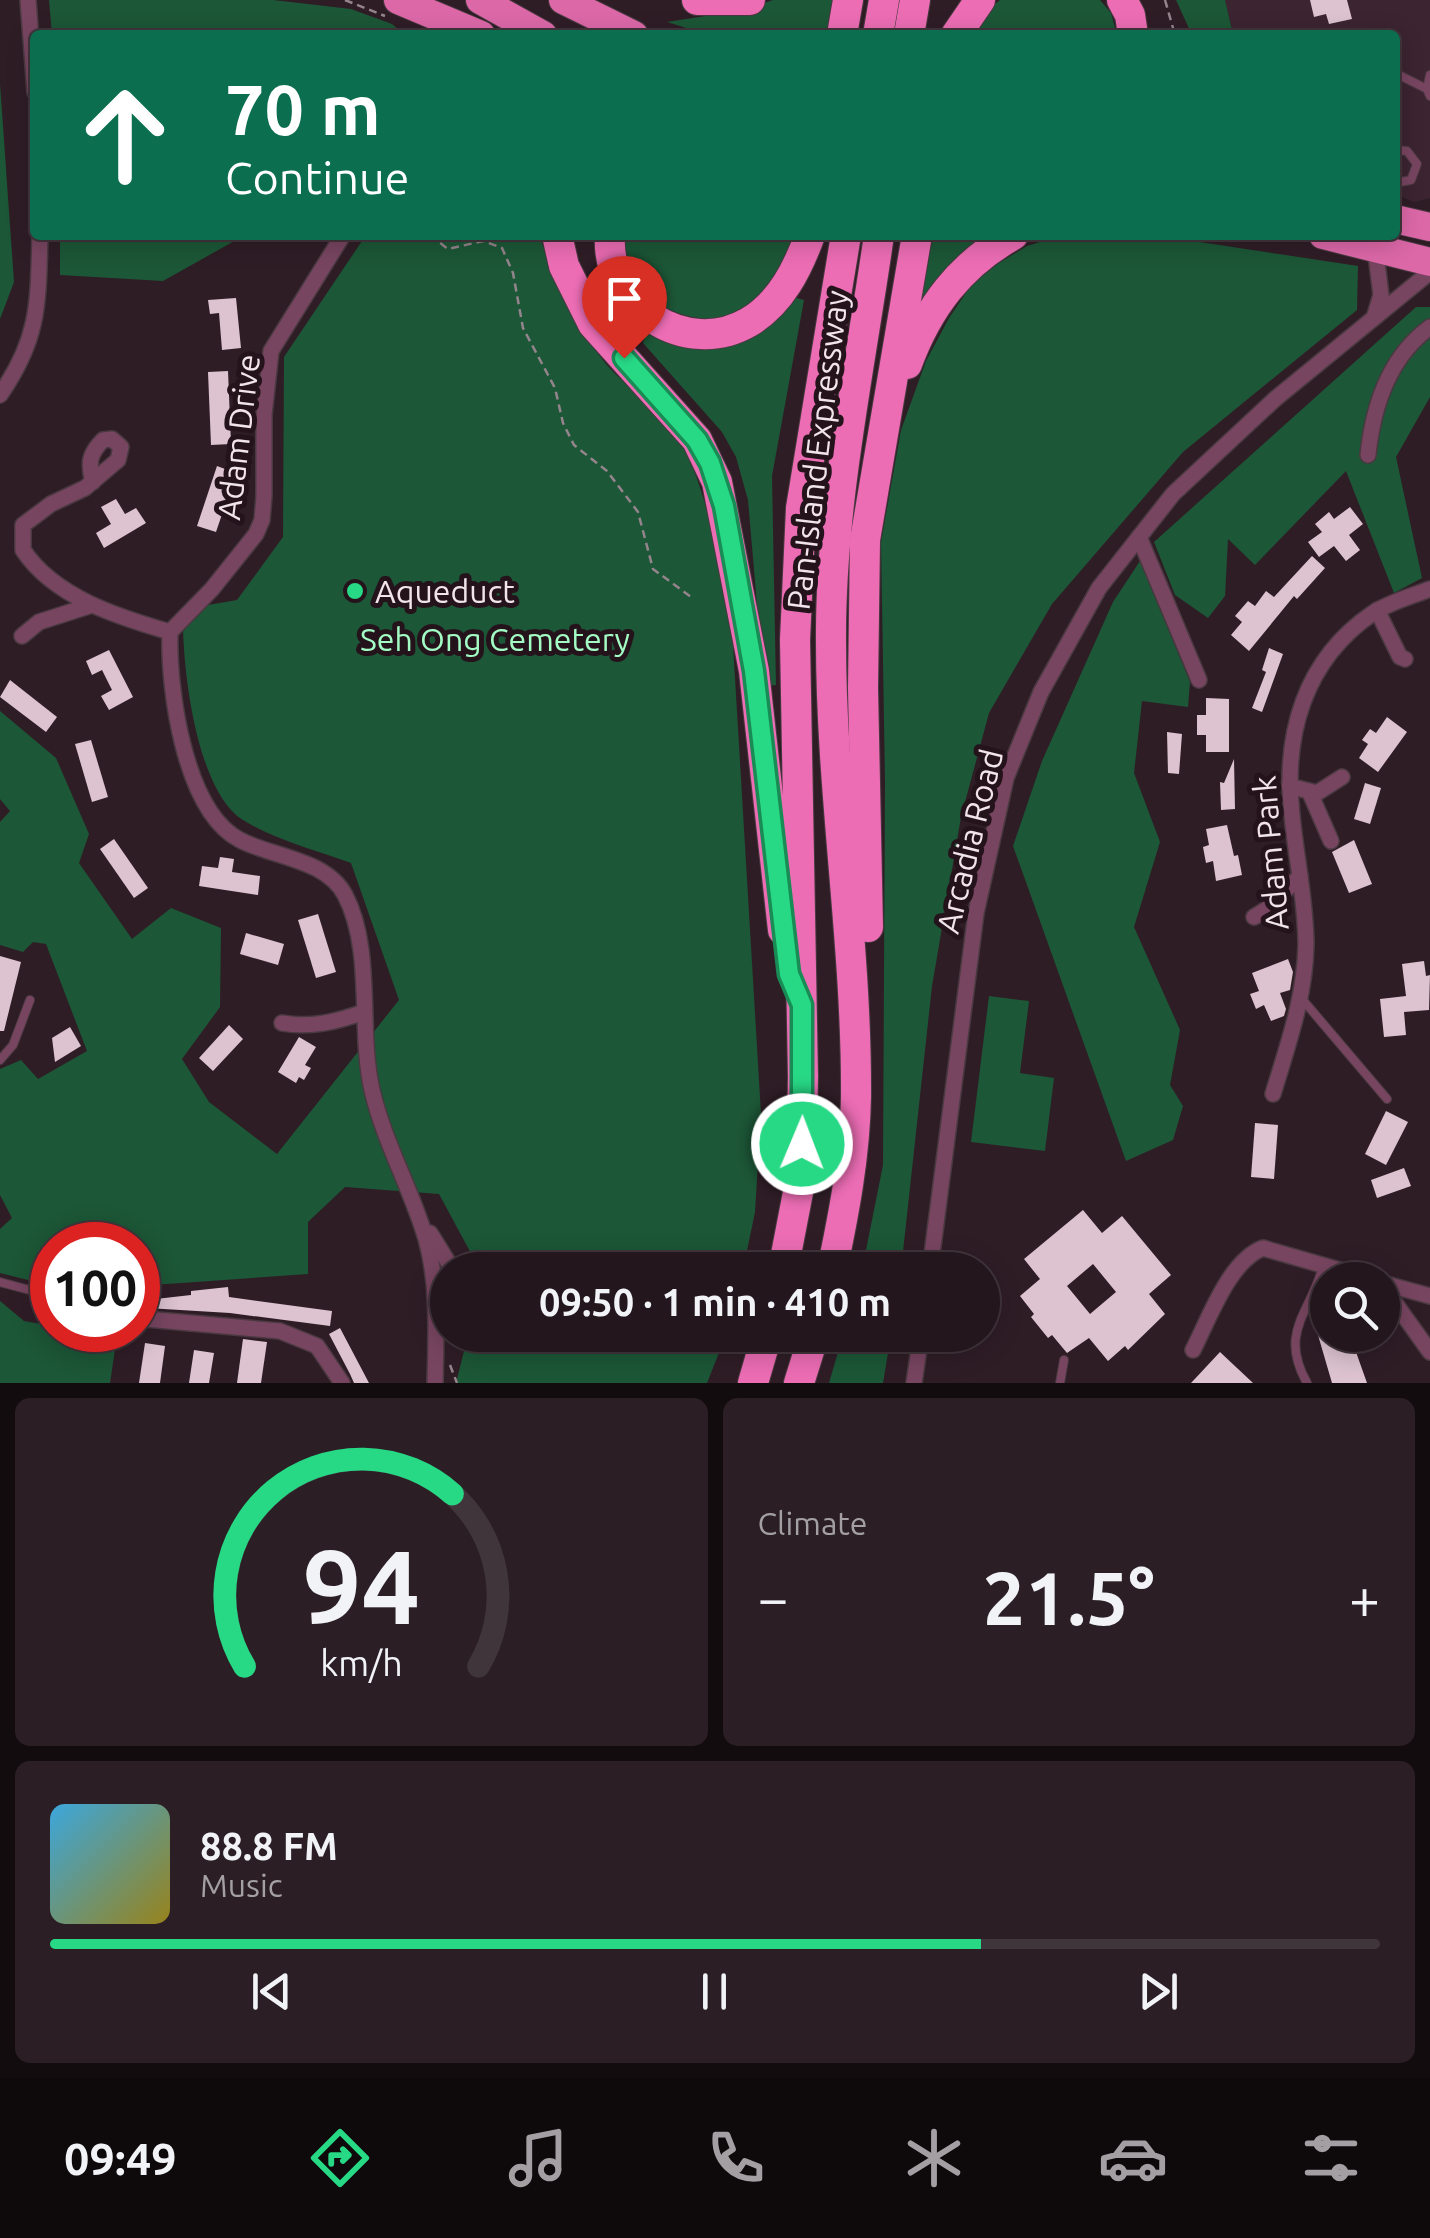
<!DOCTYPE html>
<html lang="en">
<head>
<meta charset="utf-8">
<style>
  :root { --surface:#23161c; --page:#2b1f25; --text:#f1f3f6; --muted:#a39fa3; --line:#40353b; --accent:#27d885 }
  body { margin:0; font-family:Ubuntu,sans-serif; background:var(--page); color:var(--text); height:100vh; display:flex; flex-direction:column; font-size:38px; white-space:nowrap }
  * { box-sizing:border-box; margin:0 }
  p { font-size:32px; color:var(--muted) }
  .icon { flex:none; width:55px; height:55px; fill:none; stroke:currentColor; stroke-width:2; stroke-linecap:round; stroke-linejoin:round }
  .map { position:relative; height:1383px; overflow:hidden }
  .side { display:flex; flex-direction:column; gap:15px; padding:15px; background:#130c0f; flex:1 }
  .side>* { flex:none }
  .top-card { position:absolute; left:30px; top:30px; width:1370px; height:210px; border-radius:10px; box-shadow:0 5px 25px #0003,0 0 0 2px var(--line); background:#0b6e4f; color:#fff; overflow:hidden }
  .fabs { position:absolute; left:1310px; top:1262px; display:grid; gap:20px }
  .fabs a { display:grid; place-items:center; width:90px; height:90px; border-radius:50%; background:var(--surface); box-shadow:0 5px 25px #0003,0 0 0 2px var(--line); font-size:50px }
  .speed { position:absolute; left:30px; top:1222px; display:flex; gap:20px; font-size:50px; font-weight:700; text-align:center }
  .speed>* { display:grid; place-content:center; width:130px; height:130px; border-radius:50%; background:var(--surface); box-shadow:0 5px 25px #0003,0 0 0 2px var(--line); line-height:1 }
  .speed .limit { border:15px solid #d22; background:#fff; color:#111 }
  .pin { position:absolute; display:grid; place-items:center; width:85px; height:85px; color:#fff; margin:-102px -42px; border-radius:50% 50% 50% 0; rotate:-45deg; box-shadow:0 0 10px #0007 }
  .pin .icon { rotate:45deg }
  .me { position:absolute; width:110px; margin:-55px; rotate:1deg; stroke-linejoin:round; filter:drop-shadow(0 0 8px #0008) }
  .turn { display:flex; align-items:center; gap:35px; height:210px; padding:0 30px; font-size:45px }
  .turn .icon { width:130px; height:130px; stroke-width:2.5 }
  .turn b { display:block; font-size:70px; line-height:85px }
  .big { font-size:75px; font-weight:700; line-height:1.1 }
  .side .widget { flex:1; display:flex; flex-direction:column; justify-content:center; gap:15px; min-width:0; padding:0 35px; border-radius:15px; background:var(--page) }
  .side .dial { align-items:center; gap:0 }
  .dial svg { height:260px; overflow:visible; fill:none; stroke:var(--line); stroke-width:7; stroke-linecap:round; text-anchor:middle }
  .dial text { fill:var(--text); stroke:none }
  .song { display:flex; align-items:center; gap:30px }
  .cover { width:120px; height:120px; border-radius:15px; background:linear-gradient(135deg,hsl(200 70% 55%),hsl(50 70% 35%)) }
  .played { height:10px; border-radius:5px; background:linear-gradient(90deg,var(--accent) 70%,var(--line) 70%) }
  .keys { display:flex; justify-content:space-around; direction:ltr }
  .heat { display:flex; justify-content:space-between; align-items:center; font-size:55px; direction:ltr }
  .side .tiles { flex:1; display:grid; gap:15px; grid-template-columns:1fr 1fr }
  .widget:last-child { grid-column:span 2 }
  .trip { position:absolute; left:430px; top:1252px; width:570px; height:100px; border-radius:50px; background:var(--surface); box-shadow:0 5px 25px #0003,0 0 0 2px var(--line); font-weight:700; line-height:100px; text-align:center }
  .tabs { display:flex; height:160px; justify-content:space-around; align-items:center; background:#0e090b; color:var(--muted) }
  .tabs .icon { width:70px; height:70px }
  .tabs .active { color:var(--accent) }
  .tabs b { font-size:45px; color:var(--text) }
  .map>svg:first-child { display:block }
  .built { fill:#3c2431 }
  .green { fill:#1c5737 }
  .building { fill:#dcc3cf; fill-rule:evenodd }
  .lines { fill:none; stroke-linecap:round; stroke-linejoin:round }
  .service-casing { stroke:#4a3941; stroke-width:10 }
  .minor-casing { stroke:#4a3941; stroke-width:18 }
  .trunk-casing { stroke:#4a3941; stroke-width:30 }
  .motorway-casing { stroke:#4a3941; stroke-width:32 }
  .path { stroke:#94848c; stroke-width:2.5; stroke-dasharray:8 5; stroke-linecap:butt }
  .service { stroke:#784560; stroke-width:8 }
  .minor { stroke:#784560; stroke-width:15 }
  .trunk { stroke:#dc68a8; stroke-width:28 }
  .motorway { stroke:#ec6db4; stroke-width:30 }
  .route-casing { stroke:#198c56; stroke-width:25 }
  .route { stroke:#27d885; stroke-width:18 }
  .poi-dot { fill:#27d885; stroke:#25131c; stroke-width:4 }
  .labels { text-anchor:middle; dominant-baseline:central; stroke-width:10; stroke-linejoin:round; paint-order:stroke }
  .street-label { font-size:32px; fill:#f1e4ea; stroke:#25131c }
  .poi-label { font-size:32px; fill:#f1e4ea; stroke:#25131c; text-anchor:start }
  .park-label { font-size:32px; fill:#a2fcc4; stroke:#25131c }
</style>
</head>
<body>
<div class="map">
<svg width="1430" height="1383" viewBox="0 0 1430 1383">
  <rect width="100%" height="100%" fill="#2f1d26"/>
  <polygon class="built" points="1225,0 1430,0 1430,198 1414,202 1395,194 1395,35 1231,35 1233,33"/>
  <g class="green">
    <polygon points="49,0 273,0 351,9 392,24 405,35 52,35"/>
    <polygon points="773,0 836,0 829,35 709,35 667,22 744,10"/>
    <polygon points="1000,0 1100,0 1111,13 1117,35 969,35 979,17"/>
    <polygon points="1176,0 1225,0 1233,34 1192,35"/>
    <polygon points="0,84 14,282 0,319"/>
    <polygon points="60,235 245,235 163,281 60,275"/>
    <path d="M 366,235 L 539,235 C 556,281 575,326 606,364 C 626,387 654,405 672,429 C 702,466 720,563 731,611 L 761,1114 L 755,1212 L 743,1270 L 480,1270 L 439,1194 L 345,1187 L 308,1222 L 308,1274 L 138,1286 L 138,1245 L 52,1245 L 52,1286 L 0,1273 L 0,1229 L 12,1218 L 0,1195 L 0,1069 L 21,1060 L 38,1079 L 87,1051 L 46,944 L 33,942 L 23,952 L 0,945 L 0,822 L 10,811 L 0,799 L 0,711 L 56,758 L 89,834 L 79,863 L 132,939 L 171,908 L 221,928 L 220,1007 L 182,1059 L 209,1102 L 277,1154 L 399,1000 L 351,863 C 315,850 275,840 243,820 C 198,792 184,678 183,628 L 208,605 L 237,600 L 283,537 L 284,357 Z"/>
    <path d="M 619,235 L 796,235 C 787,253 780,275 768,291 C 734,339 655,320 630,273 C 624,262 622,246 619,235 Z"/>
    <polygon points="934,235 994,235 959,261 916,304"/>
    <polygon points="1154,235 1358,266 1357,310 1183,452 1052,604 989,713 961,817 932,986 901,1270 862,1270 883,1165 885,781 881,542 901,430 926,361 949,318 972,284 999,263 1027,246 1059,236"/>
    <polygon points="793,297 804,300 772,476 776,685 764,686 748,500 736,457 722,432 643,343 648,328 674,339"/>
    <polygon points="1416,307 1430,307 1430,397 1396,457 1422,578 1394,593 1346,471 1255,565 1228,539 1225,596 1208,618 1175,595 1154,542"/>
    <polygon points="1140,561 1190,682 1188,707 1142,701 1134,773 1160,842 1134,927 1180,1030 1170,1085 1183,1106 1173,1140 1126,1161 1013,846 1042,761 1113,602"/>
    <polygon points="989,996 1029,1001 1020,1073 1054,1078 1045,1151 971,1142"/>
    <polygon points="0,1301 24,1321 52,1326 52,1330 78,1330 117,1336 110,1383 0,1383"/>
    <polygon points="468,1335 726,1335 707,1383 456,1383"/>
    <polygon points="843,1335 891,1335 883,1383 829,1383"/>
  </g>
  <g class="building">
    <polygon points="1310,0 1347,0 1352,19 1329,24 1326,14 1314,17"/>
    <polygon points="236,298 241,348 222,350 219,313 210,314 208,300"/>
    <polygon points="228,371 231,444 211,445 208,372"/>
    <polygon points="217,466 236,473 216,532 197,526"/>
    <polygon points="116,499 125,514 136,508 146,523 104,548 96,533 111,524 101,507"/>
    <polygon points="1350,507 1363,524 1349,535 1360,550 1346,561 1334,546 1319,557 1308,542 1322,532 1315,524 1329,512 1334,519"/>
    <polygon points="1312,556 1325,568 1297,599 1294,596 1249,651 1231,635 1242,622 1235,616 1248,601 1255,606 1266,591 1274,597"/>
    <polygon points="1269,648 1283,654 1262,712 1252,708 1266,672 1262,670"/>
    <polygon points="109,650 133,697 109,710 101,696 112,690 102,670 92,675 86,661"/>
    <polygon points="10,680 57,717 46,732 0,697"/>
    <polygon points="1206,698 1229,699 1229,752 1206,752 1206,735 1197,735 1197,715 1206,715"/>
    <polygon points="1387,717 1407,732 1378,772 1359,758 1368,744 1362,740 1370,729 1376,733"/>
    <polygon points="1167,732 1182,734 1179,774 1168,773"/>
    <polygon points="91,740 108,797 92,802 75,744"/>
    <polygon points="1234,759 1235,809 1221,810 1220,782 1224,783"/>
    <polygon points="1365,783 1381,788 1370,824 1354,819"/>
    <polygon points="1227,825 1234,856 1238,855 1242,875 1216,881 1213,861 1206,863 1203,847 1209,845 1206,829"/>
    <polygon points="114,839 148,888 134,898 100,849"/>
    <polygon points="1354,840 1372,884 1349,893 1332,852"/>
    <polygon points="220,857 234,859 232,872 260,876 258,895 199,886 202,866 218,868"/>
    <polygon points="318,914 336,972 316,978 298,920"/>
    <polygon points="246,933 284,944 278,965 240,954"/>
    <polygon points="0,956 21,962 4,1031 0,1031"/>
    <polygon points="1288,959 1293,972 1290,990 1280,993 1286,1009 1284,1016 1271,1021 1264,1005 1256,1009 1250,994 1259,991 1252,973"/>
    <polygon points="1424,961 1426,976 1430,975 1429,1010 1404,1012 1406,1035 1384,1037 1380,999 1406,996 1402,964"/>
    <polygon points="229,1025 243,1039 213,1071 199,1058"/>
    <polygon points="70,1027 81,1046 55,1062 52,1038"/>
    <polygon points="299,1037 316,1047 305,1065 311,1068 304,1080 299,1077 296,1083 278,1072"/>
    <polygon points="1386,1111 1408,1122 1386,1165 1365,1154"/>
    <polygon points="1255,1123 1278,1125 1274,1179 1251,1177"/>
    <polygon points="1404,1168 1411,1186 1377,1198 1371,1180"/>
    <path d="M 1083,1210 L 1102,1233 L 1122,1216 L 1171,1275 L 1149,1294 L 1165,1314 L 1128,1350 L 1125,1346 L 1108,1361 L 1089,1338 L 1067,1353 L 1052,1335 L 1048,1338 L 1031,1317 L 1034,1314 L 1020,1296 L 1040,1279 L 1024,1259 ZM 1093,1264 L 1116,1292 L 1090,1314 L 1067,1286 Z"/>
    <polygon points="228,1287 229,1297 332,1311 330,1326 230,1313 147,1308 138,1311 138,1301 191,1295 191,1291"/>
    <polygon points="340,1328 369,1383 354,1383 350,1374 329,1334"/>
    <polygon points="1318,1335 1350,1335 1367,1383 1332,1383"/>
    <polygon points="243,1339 267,1342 261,1383 237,1383"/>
    <polygon points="145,1343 165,1346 160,1383 139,1383"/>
    <polygon points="194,1350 214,1353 209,1383 189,1383"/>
    <polygon points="1220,1352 1253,1383 1191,1383"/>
  </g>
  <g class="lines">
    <defs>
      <g id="service">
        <polyline points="1395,73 1427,89"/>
        <polyline points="1430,75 1427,89 1430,96"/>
        <polyline points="1395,150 1407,151 1417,164 1411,180 1395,183"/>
        <polyline points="1302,999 1387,1099"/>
        <polyline points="0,1060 13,1045 30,1000"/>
        <polyline points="0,1282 52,1296"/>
        <polyline points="1060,1383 1064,1360"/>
        <path d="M 1307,1383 C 1278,1331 1311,1313 1323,1266"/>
      </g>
      <g id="minor">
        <polyline points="28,0 35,92"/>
        <path d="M 343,235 L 271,351 L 264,415 L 264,496 L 262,520 L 256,534 L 212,589 L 170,632 C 168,688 184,811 240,840 C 272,857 326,859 345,895 C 374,950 358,1029 372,1090 C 384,1142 411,1188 426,1239 C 439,1285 436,1336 435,1383"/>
        <polyline points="1374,318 1381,295 1375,247"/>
        <path d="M 0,395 C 40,337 38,303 40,235"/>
        <path d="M 1368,455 C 1373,406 1389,357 1430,327"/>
        <path d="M 93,482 C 88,463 89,454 103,440 L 112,439 L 121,447 L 118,460 L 85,488 L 51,504 L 23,525 L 23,550 C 54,597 118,617 170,632"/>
        <polyline points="1139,537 1199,680"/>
        <polyline points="1377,610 1400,657 1405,659"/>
        <polyline points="22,636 39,622 92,605"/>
        <polyline points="1289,786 1317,793 1342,777"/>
        <polyline points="1310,793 1331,841"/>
        <polyline points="1254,917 1267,909 1300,876"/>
        <path d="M 282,1023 C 311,1028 336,1022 364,1012"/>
        <path d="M 1273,1094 C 1288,1044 1305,997 1306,945 C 1306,901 1296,858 1292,815 C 1283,735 1304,660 1373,613 C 1390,602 1412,596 1430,589"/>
        <polyline points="430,1233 453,1270"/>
        <polyline points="930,1270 976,913 1006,778 1041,692 1099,588 1173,494 1275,399 1430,272"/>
        <polyline points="1382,1283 1430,1296"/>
        <polyline points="1382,1285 1430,1352"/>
        <polyline points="146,1319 280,1331 317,1346 342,1383"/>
        <path d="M 1193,1350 C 1209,1319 1229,1261 1263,1248 L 1374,1280"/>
        <polyline points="914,1383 921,1335"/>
      </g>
      <g id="trunk">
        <polyline points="398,0 481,35"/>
        <polyline points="480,0 543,35"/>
        <polyline points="563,0 634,35"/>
        <polyline points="1395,219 1430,227"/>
        <polyline points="1323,235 1430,262"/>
      </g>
      <g id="motorway">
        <polyline points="697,0 750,0"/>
        <polyline points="1122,0 1130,15 1133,35"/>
        <polyline points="842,35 848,0"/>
        <polyline points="878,35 884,0"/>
        <polyline points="909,35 915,0"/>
        <polyline points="956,35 980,0"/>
        <polyline points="557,235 564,266 593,324 697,440 717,482 754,671 783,930"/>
        <path d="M 610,235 C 605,306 686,359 749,322 C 781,303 798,268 810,235"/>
        <path d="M 907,364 C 928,307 960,265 1013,235"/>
        <polyline points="868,927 863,688 865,540 917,235"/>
        <polyline points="783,1270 801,1177 803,1077 795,640 801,508 846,235"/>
        <path d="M 832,1270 C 844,1213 855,1156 856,1097 C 857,945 831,794 831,642 C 830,506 860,369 879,235"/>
        <polyline points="753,1383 767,1335"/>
        <polyline points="799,1383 814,1335"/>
      </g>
    </defs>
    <use href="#service" class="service-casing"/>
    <use href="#minor" class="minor-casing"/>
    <use href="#trunk" class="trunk-casing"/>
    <use href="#motorway" class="motorway-casing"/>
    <g class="path">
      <polyline points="345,0 385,16"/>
      <polyline points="1165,0 1175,35"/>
      <polyline points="430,235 448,249 483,241 502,248 513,273 523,328 555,388 563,423 574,445 607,471 638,512 653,569 691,597"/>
      <polyline points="450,1365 457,1383"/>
    </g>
    <use href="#service" class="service"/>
    <use href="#minor" class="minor"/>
    <use href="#trunk" class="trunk"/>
    <use href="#motorway" class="motorway"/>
  </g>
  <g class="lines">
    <defs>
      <polyline id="route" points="624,358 697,440 710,463 724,506 754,671 789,974 802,1005 802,1144"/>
    </defs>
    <use href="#route" class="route-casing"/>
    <use href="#route" class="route"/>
  </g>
  <circle class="poi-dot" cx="355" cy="591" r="10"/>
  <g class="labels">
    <g class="street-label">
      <text transform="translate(238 437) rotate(-83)">Adam Drive</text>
      <text transform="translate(817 450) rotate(-83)">Pan-Island Expressway</text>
      <text transform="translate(969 841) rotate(-76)">Arcadia Road</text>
      <text transform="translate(1270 853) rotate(-95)">Adam Park</text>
    </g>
    <g class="poi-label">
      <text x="375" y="591">Aqueduct</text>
    </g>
    <g class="park-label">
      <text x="495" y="639">Seh Ong Cemetery</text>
    </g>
  </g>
</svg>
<div class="fabs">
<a><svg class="icon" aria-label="search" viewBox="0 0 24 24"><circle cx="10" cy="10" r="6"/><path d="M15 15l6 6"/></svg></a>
</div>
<div class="speed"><div class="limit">100</div></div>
<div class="pin" style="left:624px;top:358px;background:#d93025"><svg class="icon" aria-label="arrive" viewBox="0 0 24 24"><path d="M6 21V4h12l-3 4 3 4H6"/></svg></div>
<svg class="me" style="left:802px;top:1144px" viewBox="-20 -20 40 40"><circle r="17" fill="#27d885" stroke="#fff" stroke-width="3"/><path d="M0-11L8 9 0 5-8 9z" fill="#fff"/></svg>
<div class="trip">09:50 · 1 min · 410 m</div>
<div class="top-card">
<div class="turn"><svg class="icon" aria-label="ahead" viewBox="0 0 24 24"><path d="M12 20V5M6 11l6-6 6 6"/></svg><div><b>70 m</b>Continue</div></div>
</div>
</div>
<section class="side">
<div class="tiles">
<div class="widget dial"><svg viewBox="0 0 100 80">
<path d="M14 69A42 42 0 1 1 86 69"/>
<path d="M14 69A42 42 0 0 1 78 16" stroke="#27d885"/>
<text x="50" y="56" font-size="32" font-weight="700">94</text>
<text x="50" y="72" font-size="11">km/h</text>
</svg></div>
<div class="widget"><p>Climate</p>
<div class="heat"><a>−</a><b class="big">21.5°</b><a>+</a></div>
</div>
<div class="widget">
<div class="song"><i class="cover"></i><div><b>88.8 FM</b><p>Music</p></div></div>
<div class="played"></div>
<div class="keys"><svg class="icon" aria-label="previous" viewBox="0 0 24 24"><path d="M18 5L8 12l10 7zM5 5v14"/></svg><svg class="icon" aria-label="pause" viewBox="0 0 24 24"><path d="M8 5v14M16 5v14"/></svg><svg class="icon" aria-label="next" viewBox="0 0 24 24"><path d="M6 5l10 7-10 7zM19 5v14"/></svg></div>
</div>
</div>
</section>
<nav class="tabs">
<b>09:49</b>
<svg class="icon active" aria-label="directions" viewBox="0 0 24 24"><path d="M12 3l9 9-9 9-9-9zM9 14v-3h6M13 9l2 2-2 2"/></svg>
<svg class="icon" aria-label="music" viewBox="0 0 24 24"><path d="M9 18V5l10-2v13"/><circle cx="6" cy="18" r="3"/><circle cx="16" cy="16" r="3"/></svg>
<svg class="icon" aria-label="phone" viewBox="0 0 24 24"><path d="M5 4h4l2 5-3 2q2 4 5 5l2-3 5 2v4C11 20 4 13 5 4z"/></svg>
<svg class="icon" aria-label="climate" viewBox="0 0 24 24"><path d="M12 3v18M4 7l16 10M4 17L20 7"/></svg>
<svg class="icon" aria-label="car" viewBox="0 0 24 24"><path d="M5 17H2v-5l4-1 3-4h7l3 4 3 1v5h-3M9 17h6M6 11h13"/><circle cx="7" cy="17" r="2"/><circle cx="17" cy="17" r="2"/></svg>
<svg class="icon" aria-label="filters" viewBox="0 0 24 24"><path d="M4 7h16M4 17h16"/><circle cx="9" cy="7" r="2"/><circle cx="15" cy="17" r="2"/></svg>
</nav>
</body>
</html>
